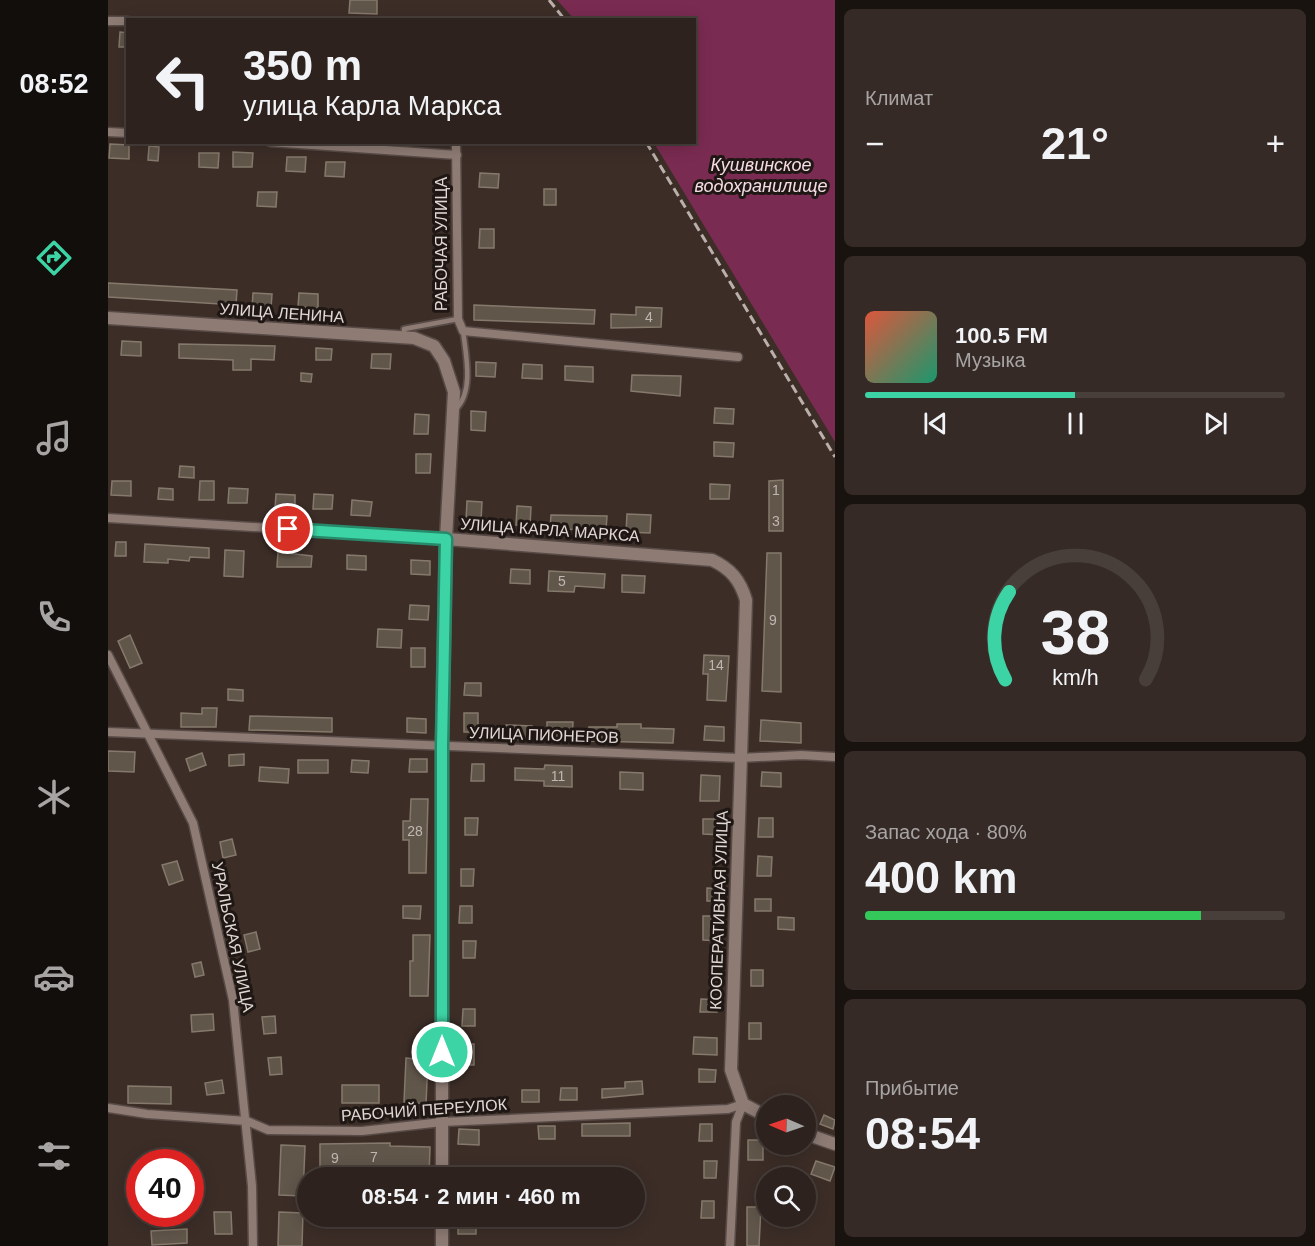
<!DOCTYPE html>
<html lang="ru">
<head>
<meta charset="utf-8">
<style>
  :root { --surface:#2d221d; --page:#352a26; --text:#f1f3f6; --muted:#a7a4a4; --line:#483f3b; --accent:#3cd4a4 }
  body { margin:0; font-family:Helvetica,sans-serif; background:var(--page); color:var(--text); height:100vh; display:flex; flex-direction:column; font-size:22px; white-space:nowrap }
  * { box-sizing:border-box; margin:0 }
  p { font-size:20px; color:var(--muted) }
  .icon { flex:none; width:33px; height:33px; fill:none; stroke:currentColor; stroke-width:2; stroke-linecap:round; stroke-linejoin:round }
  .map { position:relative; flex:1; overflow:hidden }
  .side { display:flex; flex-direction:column; gap:9px; padding:9px; background:#191310; width:480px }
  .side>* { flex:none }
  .hud { position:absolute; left:18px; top:18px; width:570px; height:126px; border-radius:0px; box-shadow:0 3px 15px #0003,0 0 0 2px var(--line); background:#2d221d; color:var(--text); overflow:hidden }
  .needle { width:39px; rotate:272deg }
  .buttons { position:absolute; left:648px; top:1095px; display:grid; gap:12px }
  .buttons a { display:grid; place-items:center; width:60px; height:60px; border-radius:50%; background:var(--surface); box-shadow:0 3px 15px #0003,0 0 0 2px var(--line); font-size:30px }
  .speed { position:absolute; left:18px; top:1149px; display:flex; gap:12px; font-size:30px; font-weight:700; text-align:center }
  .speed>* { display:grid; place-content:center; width:78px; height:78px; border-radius:50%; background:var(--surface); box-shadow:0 3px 15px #0003,0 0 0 2px var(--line); line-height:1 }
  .speed .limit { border:9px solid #d22; background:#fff; color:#111 }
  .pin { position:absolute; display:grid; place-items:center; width:51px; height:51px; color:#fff; margin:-26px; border:3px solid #fff; border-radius:50%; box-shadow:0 2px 6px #0007 }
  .me { position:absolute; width:66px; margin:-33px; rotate:0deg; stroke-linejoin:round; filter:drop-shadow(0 0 4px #0008) }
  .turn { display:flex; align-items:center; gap:21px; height:126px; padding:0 18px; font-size:27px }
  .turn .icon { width:78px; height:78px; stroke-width:2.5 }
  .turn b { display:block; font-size:42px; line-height:51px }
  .big { font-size:45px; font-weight:700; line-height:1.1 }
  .side .card { flex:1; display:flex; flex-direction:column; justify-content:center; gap:9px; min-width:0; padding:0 21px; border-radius:9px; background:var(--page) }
  .side .dial { align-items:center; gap:0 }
  .dial svg { height:156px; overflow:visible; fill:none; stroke:var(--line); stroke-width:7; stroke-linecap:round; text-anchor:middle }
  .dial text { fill:var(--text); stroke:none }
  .song { display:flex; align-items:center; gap:18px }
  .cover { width:72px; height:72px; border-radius:9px; background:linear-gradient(135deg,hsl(10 70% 55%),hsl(160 70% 35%)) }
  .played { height:6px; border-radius:3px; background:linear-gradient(90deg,var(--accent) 50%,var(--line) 50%) }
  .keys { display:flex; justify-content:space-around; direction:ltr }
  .heat { display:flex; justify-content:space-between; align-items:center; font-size:33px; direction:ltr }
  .charge { height:9px; border-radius:4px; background:linear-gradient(90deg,#34c759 80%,var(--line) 0) }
  .trip { position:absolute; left:189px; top:1167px; width:348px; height:60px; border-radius:30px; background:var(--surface); box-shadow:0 3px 15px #0003,0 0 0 2px var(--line); font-weight:700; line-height:60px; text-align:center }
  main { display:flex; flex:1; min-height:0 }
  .menu { display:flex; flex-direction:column; width:108px; justify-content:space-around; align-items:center; background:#120e0c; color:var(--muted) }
  .menu .icon { width:42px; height:42px }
  .menu .selected { color:var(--accent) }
  .menu b { font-size:27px; color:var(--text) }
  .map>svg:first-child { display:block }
  .water { fill:#7a2b51 }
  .building { fill:#61564a; stroke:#85796c; stroke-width:1.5 }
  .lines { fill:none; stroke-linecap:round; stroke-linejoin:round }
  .lane-casing { stroke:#584b47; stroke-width:8 }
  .street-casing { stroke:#584b47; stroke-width:11 }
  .secondary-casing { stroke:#584b47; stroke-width:15 }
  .lane { stroke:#8d7b74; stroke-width:4.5 }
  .street { stroke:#8d7b74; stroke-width:8 }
  .secondary { stroke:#8d7b74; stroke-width:12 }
  .rail { stroke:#baafab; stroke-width:3; stroke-dasharray:9 4.5; stroke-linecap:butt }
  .route-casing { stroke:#278a6b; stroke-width:15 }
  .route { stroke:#3cd4a4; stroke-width:10 }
  .labels { text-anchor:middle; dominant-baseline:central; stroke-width:6; stroke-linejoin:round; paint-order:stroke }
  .number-label { font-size:14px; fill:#c1b7b1 }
  .street-label { font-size:16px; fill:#e1d7d3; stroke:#1e1714 }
  .water-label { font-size:18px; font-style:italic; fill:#f5dce5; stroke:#1e1714 }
</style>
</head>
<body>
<main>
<nav class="menu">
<b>08:52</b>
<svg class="icon selected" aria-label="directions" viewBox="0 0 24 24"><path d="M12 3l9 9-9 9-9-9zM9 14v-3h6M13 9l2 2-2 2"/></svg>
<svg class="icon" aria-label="music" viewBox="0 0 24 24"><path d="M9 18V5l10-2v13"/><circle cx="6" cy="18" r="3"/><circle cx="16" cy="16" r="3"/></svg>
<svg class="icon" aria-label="phone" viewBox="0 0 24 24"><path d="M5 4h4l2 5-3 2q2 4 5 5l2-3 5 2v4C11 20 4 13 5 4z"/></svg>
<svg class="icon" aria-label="climate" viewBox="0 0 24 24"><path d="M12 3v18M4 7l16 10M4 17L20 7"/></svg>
<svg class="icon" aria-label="car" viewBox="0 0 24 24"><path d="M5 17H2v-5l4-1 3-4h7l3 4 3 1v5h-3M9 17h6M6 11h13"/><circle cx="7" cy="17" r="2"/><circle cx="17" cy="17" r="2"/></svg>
<svg class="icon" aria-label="filters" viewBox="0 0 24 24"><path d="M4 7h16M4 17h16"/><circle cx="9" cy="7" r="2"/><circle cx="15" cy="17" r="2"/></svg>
</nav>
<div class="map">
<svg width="727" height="1246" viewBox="0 0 727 1246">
  <rect width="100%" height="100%" fill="#3c2d27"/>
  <polygon class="water" points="449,0 727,0 727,442 546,143 586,142 586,20 466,19"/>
  <g class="building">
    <polygon points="242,0 269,0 269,14 241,13"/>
    <polygon points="12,32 20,33 20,47 11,47"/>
    <polygon points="2,144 21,145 21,159 1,158"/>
    <polygon points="41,146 51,147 50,161 40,160"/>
    <polygon points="125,152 145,153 144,167 125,167"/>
    <polygon points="91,153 111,153 110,168 91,167"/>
    <polygon points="179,157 198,157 197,172 178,171"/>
    <polygon points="218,162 237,162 236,177 217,176"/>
    <polygon points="372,173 391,174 390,188 371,187"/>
    <rect x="436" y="189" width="12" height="16"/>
    <polygon points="150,192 169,192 168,207 149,206"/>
    <polygon points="372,229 386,229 386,248 371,248"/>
    <polygon points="0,283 129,290 128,305 0,297"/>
    <polygon points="145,293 164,294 163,308 144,308"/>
    <polygon points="191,293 210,294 210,308 190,307"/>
    <polygon points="366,305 487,310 486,324 366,320"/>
    <polygon points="528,307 554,308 553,327 503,328 503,314 528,315"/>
    <polygon points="14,341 33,342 33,356 13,355"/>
    <polygon points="71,344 167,346 166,360 143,359 143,370 125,370 125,360 71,358"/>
    <polygon points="208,348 224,349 223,360 208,360"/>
    <polygon points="264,354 283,354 282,369 263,368"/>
    <polygon points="368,362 388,363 387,377 368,376"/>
    <polygon points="415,364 434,365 434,379 414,378"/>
    <polygon points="457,366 485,367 485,382 457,380"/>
    <polygon points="193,373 204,374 203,382 193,381"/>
    <polygon points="524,375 573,376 572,396 523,391"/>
    <polygon points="607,408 626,409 625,424 606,423"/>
    <polygon points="363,411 378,412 377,431 363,430"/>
    <polygon points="307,414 321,415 320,434 306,434"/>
    <polygon points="606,442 626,443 625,457 606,456"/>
    <polygon points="308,454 323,454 322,473 308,473"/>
    <polygon points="72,466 86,467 86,478 71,477"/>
    <polygon points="675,480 675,531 661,531 661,481"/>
    <polygon points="4,481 23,481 23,496 3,495"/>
    <polygon points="92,481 106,481 106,500 91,500"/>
    <polygon points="602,484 622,485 621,499 602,499"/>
    <polygon points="51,488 65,489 65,500 50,499"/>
    <polygon points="121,488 140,489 139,503 120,503"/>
    <polygon points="168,494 187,495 187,509 167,508"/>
    <polygon points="206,494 225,495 224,509 205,509"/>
    <polygon points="244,500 264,502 262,516 243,515"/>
    <polygon points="359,501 374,502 373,521 358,520"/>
    <polygon points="409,506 423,507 422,526 408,525"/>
    <polygon points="519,514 543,515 542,533 518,532"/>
    <polygon points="443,515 499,516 498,530 442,529"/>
    <polygon points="8,542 18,542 18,556 7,556"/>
    <polygon points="37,544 101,548 101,558 82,557 81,561 60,559 60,563 36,562"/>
    <polygon points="117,550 136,551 135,577 116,576"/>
    <polygon points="170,552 204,556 203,567 169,567"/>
    <polygon points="659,553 673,553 673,692 654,691"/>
    <polygon points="239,555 258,556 258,570 239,569"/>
    <polygon points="303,560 322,561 322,575 303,574"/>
    <polygon points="403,569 422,570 422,584 402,583"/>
    <polygon points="441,571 497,574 496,588 467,586 466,592 440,591"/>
    <polygon points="514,575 537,576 536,593 514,592"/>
    <polygon points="302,605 321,606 320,620 301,619"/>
    <polygon points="270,629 294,630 293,648 269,647"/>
    <polygon points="22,635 34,663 22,668 10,641"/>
    <rect x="303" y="648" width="14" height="19"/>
    <polygon points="596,655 621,656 618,701 599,700 600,674 595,674"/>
    <polygon points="357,683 373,683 373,696 356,695"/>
    <polygon points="120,689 135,690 135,701 120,700"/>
    <polygon points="94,708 109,708 108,727 73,727 73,713 94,714"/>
    <rect x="356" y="713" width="14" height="19"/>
    <polygon points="142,716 224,718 224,732 141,730"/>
    <polygon points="299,718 318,719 318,733 299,732"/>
    <polygon points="653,720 693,723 693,743 652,741"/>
    <polygon points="439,722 465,722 464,741 439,741"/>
    <polygon points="509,724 533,724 533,728 566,729 565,743 481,741 481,727 509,727"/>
    <polygon points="398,725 424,726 424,740 397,739"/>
    <polygon points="597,726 616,727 616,741 596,740"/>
    <polygon points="0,751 27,752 26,772 0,771"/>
    <polygon points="94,753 98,765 82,771 78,759"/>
    <polygon points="136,754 136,765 121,766 121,755"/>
    <polygon points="302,759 319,759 319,772 301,772"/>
    <rect x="190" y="760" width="30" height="13"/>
    <polygon points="244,760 261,761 260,773 243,772"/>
    <polygon points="364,764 376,764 376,781 363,781"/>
    <polygon points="437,765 464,766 464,787 436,786 436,781 407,780 407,768 436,769"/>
    <polygon points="152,767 181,769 180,783 151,781"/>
    <polygon points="512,772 535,773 535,790 512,789"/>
    <polygon points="654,772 673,773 673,787 653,786"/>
    <polygon points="593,775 612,776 611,801 592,801"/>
    <polygon points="303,799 320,799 318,873 301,873 301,840 295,840 295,821 302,821"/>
    <polygon points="357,818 370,818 369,835 357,835"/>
    <polygon points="651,818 665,818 665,837 650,837"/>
    <polygon points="595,819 616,819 615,835 595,834"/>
    <polygon points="124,839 128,855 115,858 112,842"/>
    <polygon points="650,856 664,857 663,876 649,876"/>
    <polygon points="69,861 75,880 61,885 54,865"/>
    <polygon points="353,869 366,869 365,886 353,886"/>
    <polygon points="599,888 616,889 616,901 599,901"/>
    <rect x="647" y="899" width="16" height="12"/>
    <polygon points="295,906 313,906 312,919 295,918"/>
    <polygon points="352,906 364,906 364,923 351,923"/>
    <polygon points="595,916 614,916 613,941 595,940"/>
    <polygon points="670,917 686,918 686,930 670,929"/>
    <polygon points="148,932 152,949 140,952 136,935"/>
    <polygon points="305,935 322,935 320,996 302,996 302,961 305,961"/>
    <polygon points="355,941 368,941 367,958 355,958"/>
    <polygon points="93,962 96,975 87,977 84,964"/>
    <rect x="643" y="970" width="12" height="16"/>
    <polygon points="593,999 610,1000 609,1012 592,1012"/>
    <polygon points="355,1009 367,1009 367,1026 354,1026"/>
    <polygon points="105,1014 106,1030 84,1032 83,1015"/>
    <polygon points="167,1016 168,1033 156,1034 154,1017"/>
    <rect x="641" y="1023" width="12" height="16"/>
    <polygon points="586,1037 609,1038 609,1055 585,1054"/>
    <rect x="350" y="1044" width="16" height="21"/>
    <polygon points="173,1057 174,1074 162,1075 160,1058"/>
    <polygon points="298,1058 320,1060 318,1104 296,1102"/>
    <polygon points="591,1069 608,1070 607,1082 591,1082"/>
    <polygon points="114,1080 116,1093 99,1095 97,1083"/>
    <polygon points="534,1081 535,1094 494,1098 494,1089 517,1088 517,1082"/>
    <rect x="234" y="1085" width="37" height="18"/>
    <polygon points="20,1086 63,1087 63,1104 20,1103"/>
    <polygon points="453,1088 469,1088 469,1100 452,1100"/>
    <rect x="414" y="1090" width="17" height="12"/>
    <polygon points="716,1115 727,1120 725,1129 712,1124"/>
    <polygon points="522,1123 522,1136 474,1136 474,1124"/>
    <polygon points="592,1124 604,1124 604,1141 591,1141"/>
    <polygon points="430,1126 447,1126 447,1139 431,1139"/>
    <polygon points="351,1129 371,1130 371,1145 350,1144"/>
    <rect x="640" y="1140" width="15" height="20"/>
    <polygon points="282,1143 282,1146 322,1147 321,1178 295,1178 295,1171 212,1172 212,1144"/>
    <polygon points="173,1145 197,1146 195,1196 171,1195"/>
    <polygon points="596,1161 609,1161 608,1178 596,1178"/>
    <polygon points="708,1161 727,1167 722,1181 703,1174"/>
    <polygon points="351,1167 367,1167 366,1178 351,1178"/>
    <polygon points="594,1201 606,1201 606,1218 593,1218"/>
    <polygon points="639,1207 653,1207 651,1246 639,1246"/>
    <polygon points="106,1212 123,1212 124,1234 107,1234"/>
    <polygon points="171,1212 195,1213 194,1246 170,1246"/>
    <rect x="350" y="1216" width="18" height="18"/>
    <polygon points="79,1229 79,1243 44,1245 43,1231"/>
  </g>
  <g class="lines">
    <defs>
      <g id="lane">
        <polyline points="296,337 296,329 350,319"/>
        <path d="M 348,409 C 366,391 358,355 355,331"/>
      </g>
      <g id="street">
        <polyline points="0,21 20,21"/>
        <polyline points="0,132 20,133"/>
        <polyline points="162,142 349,155"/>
        <polyline points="348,142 350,319 355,331 630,357"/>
        <polyline points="0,518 338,539"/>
        <polyline points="0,655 85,823 125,1000 144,1186 145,1246"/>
        <polyline points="0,732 632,758 693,755 727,757"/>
        <polyline points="0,1108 39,1114 139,1121 160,1130 254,1131 334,1122 620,1109 635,1104"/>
        <polyline points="622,1246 628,1122 635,1104"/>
      </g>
      <g id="secondary">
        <polyline points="0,318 306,338 326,346 336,361 346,392 338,539 334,746 334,1178"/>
        <path d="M 338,539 L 604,560 C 623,569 632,580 638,600 L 623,1070 L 635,1104 L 658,1116"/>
        <polyline points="698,1134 727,1144"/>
        <polyline points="334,1246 334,1216"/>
      </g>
    </defs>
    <use href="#lane" class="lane-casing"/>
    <use href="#street" class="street-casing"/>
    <use href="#secondary" class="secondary-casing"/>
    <use href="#lane" class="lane"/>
    <use href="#street" class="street"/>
    <use href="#secondary" class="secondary"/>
    <g class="rail">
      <polyline points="441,0 457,20"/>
      <polyline points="538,142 727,457"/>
    </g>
  </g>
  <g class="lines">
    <defs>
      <polyline id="route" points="180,529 338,539 334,746 334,1052"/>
    </defs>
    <use href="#route" class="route-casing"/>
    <use href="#route" class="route"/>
  </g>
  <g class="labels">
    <g class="number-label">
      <text x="541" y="317">4</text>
      <text x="668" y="490">1</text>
      <text x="668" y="521">3</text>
      <text x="454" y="581">5</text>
      <text x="665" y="620">9</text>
      <text x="608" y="665">14</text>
      <text x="450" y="776">11</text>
      <text x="307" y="831">28</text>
      <text x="266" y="1157">7</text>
      <text x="227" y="1158">9</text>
    </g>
    <g class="street-label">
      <text transform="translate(333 244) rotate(-90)">РАБОЧАЯ УЛИЦА</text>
      <text transform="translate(174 313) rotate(4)">УЛИЦА ЛЕНИНА</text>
      <text transform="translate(442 530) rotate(4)">УЛИЦА КАРЛА МАРКСА</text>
      <text transform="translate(436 735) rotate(2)">УЛИЦА ПИОНЕРОВ</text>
      <text transform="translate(611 910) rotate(-88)">КООПЕРАТИВНАЯ УЛИЦА</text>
      <text transform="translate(125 937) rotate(78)">УРАЛЬСКАЯ УЛИЦА</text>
      <text transform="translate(316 1110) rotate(-4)">РАБОЧИЙ ПЕРЕУЛОК</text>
    </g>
    <g class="water-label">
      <text x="653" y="165">Кушвинское<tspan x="653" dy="21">водохранилище</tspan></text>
    </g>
  </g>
</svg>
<div class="buttons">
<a><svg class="needle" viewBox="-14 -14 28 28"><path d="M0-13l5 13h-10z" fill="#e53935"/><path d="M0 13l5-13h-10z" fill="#a7a4a4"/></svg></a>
<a><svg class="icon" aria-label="search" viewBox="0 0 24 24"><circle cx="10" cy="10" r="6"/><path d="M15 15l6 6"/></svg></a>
</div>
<div class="speed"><div class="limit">40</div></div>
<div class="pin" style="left:180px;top:529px;background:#d93025"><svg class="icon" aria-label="arrive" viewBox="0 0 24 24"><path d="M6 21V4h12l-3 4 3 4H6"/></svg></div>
<svg class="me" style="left:334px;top:1052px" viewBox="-20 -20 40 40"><circle r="17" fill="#3cd4a4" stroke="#fff" stroke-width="3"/><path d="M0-11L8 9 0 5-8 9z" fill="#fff"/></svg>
<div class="trip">08:54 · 2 мин · 460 m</div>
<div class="hud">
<div class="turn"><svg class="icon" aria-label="left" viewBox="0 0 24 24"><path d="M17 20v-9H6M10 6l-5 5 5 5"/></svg><div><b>350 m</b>улица Карла Маркса</div></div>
</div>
</div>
<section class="side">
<div class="card"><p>Климат</p>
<div class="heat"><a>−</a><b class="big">21°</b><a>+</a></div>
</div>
<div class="card">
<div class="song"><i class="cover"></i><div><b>100.5 FM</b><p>Музыка</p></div></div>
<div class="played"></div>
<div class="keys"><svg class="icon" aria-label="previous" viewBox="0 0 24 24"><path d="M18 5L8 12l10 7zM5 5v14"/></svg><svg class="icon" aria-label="pause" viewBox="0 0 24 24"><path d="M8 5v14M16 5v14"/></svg><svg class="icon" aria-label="next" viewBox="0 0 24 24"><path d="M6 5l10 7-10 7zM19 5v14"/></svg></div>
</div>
<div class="card dial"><svg viewBox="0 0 100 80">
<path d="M14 69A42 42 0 1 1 86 69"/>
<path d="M14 69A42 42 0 0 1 16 24" stroke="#3cd4a4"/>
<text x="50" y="56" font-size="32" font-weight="700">38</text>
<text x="50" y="72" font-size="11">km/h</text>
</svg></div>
<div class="card"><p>Запас хода · 80%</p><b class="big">400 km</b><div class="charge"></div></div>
<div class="card"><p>Прибытие</p><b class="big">08:54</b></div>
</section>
</main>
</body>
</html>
